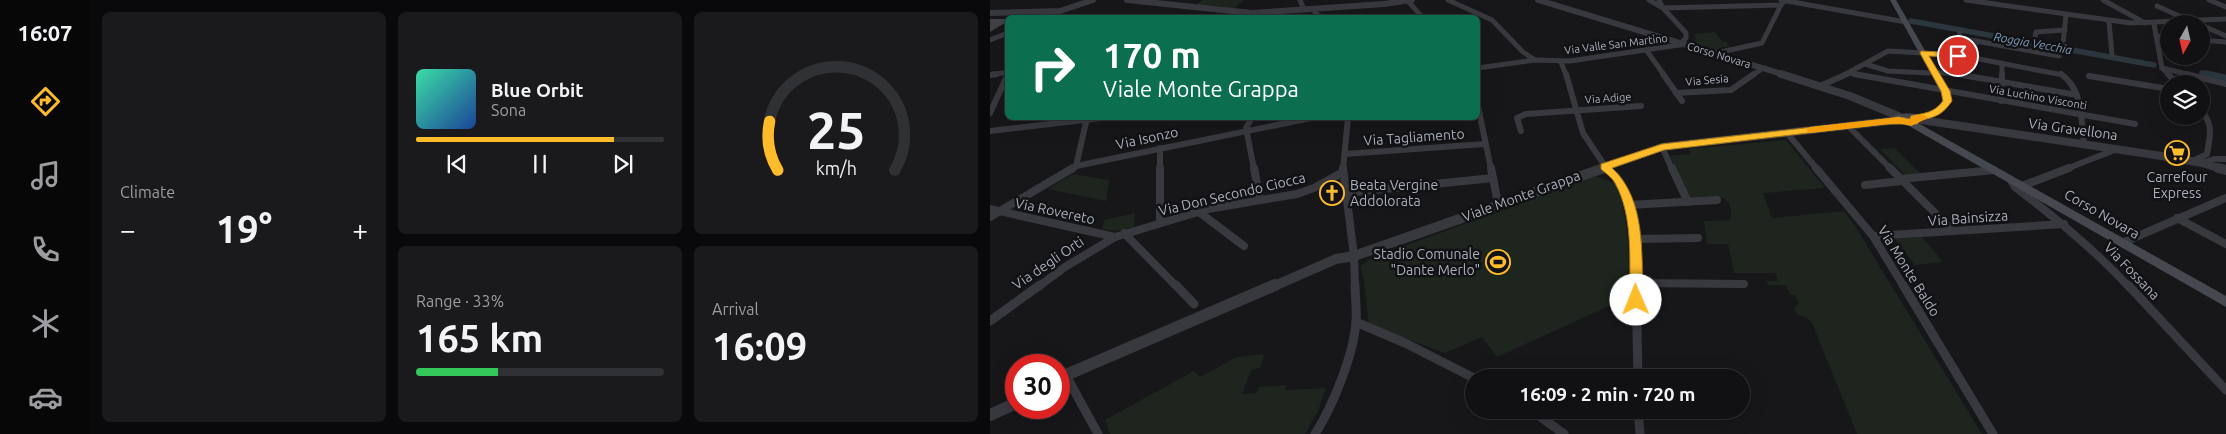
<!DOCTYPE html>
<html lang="en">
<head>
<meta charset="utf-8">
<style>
  :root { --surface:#111114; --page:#1a1a1d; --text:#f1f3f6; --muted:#9c9da0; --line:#303134; --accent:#ffbc2a }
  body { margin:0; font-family:Ubuntu,sans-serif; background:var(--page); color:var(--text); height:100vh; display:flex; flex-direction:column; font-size:19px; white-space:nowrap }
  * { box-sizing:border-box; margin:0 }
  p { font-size:16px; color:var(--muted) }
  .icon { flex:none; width:28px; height:28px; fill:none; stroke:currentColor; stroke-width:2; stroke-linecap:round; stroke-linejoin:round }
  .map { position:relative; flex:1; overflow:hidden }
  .panel { display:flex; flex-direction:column; gap:12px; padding:12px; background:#09090b; width:900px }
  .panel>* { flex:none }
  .banner { position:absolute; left:15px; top:15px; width:475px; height:105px; border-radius:8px; box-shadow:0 5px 20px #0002,0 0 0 1px var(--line); background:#0b6e4f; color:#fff; overflow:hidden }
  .needle { width:32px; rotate:188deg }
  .buttons { position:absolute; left:1170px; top:15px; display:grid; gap:10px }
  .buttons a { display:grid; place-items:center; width:50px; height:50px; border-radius:50%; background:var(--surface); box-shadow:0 5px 20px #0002,0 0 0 1px var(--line); font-size:25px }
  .speed { position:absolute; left:15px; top:354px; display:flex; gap:10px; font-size:25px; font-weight:700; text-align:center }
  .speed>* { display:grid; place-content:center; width:65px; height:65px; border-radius:50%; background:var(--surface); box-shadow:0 5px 20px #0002,0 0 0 1px var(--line); line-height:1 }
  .speed .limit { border:8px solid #d22; background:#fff; color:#111 }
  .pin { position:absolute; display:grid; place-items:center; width:42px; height:42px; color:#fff; margin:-21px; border:2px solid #fff; border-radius:50%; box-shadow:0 1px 5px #0007 }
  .me { position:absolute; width:55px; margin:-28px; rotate:359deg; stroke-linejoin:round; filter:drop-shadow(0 0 4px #0008) }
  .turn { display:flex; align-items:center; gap:18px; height:105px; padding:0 15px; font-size:22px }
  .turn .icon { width:65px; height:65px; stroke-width:2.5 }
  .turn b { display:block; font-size:35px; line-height:42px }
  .big { font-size:38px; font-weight:700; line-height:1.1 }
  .panel .card { flex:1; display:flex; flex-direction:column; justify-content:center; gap:8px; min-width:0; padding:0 18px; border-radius:8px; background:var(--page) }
  .panel .dial { align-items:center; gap:0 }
  .dial svg { height:130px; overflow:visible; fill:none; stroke:var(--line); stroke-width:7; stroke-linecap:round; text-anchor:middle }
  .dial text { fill:var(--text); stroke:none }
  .song { display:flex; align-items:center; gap:15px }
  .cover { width:60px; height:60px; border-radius:8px; background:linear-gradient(135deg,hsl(160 70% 55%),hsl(220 70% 35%)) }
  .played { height:5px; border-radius:2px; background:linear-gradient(90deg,var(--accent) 80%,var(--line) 80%) }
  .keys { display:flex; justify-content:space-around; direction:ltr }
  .heat { display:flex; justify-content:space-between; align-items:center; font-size:28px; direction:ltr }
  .charge { height:8px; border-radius:4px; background:linear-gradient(90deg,#34c759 33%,var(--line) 0) }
  .panel .tiles { flex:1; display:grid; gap:12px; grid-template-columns:repeat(3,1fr) }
  .card:first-child { grid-row:span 2 }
  .trip { position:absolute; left:475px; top:369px; width:285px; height:50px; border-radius:25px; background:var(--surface); box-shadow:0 5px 20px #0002,0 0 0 1px var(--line); font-weight:700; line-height:50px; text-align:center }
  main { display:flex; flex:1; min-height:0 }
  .tab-bar { display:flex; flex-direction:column; width:90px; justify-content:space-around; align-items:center; background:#070708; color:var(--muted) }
  .tab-bar .icon { width:35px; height:35px }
  .tab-bar .active { color:var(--accent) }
  .tab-bar b { font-size:22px; color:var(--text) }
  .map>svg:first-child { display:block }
  .green { fill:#1d251e }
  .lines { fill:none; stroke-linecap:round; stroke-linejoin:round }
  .canal-far1 { stroke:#2c363f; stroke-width:5.5 }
  .canal { stroke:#2c363f; stroke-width:7 }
  .building { fill:#414247 }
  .minor-far3 { stroke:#38393f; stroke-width:5 }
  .minor-far2 { stroke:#38393f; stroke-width:6 }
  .minor-far1 { stroke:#38393f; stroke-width:8 }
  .minor { stroke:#38393f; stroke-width:9 }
  .tertiary-far3 { stroke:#38393f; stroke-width:6 }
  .tertiary-far2 { stroke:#38393f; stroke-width:8 }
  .tertiary-far1 { stroke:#38393f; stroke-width:10 }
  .tertiary { stroke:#38393f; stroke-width:12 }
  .secondary { fill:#46484f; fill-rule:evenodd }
  .route { fill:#ffbc2a; stroke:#a67a1b }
  .slow { fill:#f59e0b }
  .labels { text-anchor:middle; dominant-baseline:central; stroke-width:5; stroke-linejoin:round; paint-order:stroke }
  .far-street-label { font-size:11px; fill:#a8aebb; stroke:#121215 }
  .far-water-label { font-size:12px; font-style:italic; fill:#7d9bb9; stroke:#121215 }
  .street-label { font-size:14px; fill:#a8aebb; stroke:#121215 }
  .poi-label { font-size:14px; fill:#a8aebb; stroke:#121215 }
</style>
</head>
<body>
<main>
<nav class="tab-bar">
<b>16:07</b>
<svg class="icon active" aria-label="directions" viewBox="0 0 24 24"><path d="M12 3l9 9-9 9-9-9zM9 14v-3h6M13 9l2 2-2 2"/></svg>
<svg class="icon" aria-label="music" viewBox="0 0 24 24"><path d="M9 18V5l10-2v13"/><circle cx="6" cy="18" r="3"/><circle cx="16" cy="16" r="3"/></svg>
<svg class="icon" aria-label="phone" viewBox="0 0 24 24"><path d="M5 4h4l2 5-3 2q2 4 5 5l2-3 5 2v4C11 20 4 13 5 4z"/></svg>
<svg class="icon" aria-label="climate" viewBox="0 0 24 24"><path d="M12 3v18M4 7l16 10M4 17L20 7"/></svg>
<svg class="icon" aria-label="car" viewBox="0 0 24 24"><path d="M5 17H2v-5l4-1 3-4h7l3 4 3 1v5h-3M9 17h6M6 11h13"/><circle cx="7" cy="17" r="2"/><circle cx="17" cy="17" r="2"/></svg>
</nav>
<section class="panel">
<div class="tiles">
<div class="card"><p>Climate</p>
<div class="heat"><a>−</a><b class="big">19°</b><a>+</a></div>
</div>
<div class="card">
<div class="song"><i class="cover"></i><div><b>Blue Orbit</b><p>Sona</p></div></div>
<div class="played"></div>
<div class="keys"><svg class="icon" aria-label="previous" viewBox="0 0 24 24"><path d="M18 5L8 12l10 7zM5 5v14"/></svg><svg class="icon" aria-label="pause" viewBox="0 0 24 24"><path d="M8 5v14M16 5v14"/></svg><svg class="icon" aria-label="next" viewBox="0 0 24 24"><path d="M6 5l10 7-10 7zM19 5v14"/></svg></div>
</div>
<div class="card dial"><svg viewBox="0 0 100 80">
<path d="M14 69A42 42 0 1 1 86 69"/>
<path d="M14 69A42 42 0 0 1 9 39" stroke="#ffbc2a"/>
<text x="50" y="56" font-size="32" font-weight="700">25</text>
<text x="50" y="72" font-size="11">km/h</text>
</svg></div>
<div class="card"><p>Range · 33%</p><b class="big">165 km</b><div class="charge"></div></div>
<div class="card"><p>Arrival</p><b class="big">16:09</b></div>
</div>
</section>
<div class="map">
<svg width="1236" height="434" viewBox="0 0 1236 434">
  <rect width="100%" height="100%" fill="#17171a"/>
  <g class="green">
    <polygon points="213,0 254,0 242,10 204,6"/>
    <polygon points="725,32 733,42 736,42 740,47 732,47 726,51 701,42 706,39 704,34"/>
    <path d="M 796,140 L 835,188 L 773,193 L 782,218 L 854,211 L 865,226 L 992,434 L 867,434 L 822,323 L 817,318 L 807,314 L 804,307 L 809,304 L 805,295 L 800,295 L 796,285 L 778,285 L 776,281 L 788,281 L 785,273 L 744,273 L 738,244 L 717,244 L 714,221 L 740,220 C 743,211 740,200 731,197 L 701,200 L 680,156 L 701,154 L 699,149 Z"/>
    <polygon points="904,148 930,173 915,175 890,149"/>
    <polygon points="83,174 119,180 116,201 58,189"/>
    <path d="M 605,176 L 627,184 C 638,218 639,250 639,286 L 624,294 L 630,301 L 507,357 L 492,337 L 455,353 L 379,325 L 374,280 L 370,266 L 382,258 Z"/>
    <polygon points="145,213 144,227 126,231 112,229 114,220"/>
    <polygon points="932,237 953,262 925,265 905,239"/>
    <polygon points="274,354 271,367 261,371 252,394 266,393 269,387 296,385 295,390 336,388 328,411 315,434 120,434 115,420 204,371 210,377 247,357"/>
  </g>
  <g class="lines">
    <g class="canal-far1">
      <polyline points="921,21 1164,65"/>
      <polyline points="1212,73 1222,75"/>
    </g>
    <polyline class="canal" points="1216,74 1236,78"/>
  </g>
  <polygon class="building" points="0,19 18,19 18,21 0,32"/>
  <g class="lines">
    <g class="minor-far3">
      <polyline points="310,0 314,10"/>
      <polyline points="458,0 502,20 533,52 545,60"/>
      <polyline points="659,0 673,8 791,5 794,1"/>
      <polyline points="669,0 673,8 696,33 696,38 691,43"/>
      <polyline points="791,0 916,22"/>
      <polyline points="976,0 1141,23 1236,19"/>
      <polyline points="1113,0 1155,23"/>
      <polyline points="1219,0 1236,7"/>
      <polyline points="418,1 433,18"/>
      <polyline points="1167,6 1198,20"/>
      <polyline points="322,9 331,18"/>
      <polyline points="57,17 112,18"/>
      <polyline points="1119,22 1122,55"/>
      <polyline points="1164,24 1172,68"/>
      <polyline points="1211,25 1236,36"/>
      <polyline points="970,32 969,38 986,41"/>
      <polyline points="1167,36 1179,37"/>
      <polyline points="1045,37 1046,32 1075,30"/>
      <polyline points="0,40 18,33"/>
      <polyline points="1211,40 1236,42"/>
      <polyline points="1073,44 1076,15"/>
      <polyline points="657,51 674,75"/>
      <polyline points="726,53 772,43 791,5"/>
      <polyline points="983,58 986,41 1069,56"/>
      <polyline points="571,62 576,75"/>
      <polyline points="875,64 898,71 939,73"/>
      <polyline points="488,68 545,60 580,61 696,44"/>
      <polyline points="1172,68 1201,75"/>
      <polyline points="1172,68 1179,75"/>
      <polyline points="945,72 974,75"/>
      <polyline points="859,73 871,75"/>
      <polyline points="0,75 18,72"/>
      <polyline points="763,75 773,68"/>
      <polyline points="854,75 898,51 968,55 1073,75"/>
      <polyline points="1012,75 1012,63"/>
    </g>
    <g class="minor-far2">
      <polyline points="576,74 593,133 617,169"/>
      <polyline points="673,74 692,101"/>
      <polyline points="864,74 1145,124"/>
      <polyline points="966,74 1007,81"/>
      <path d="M 1071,74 C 1093,89 1091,120 1094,144"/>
      <polyline points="1178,74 1187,84"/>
      <polyline points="1196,74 1236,84"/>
      <polyline points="0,75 7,74"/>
      <polyline points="1099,76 1179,89"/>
      <polyline points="1012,82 1087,95"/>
      <polyline points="830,86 857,74"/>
      <polyline points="686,93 741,90 764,74"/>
      <polyline points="1011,101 1012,74"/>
      <polyline points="488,106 501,169"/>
      <polyline points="0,113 18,74"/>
      <polyline points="262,118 256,128 264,169"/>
      <polyline points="857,125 901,169"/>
      <polyline points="0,131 111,118"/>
      <polyline points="531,131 527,118 536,114 651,106"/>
      <polyline points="797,133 827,169"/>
      <polyline points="672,147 682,169"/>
      <polyline points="170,148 170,169"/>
      <polyline points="355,154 495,144"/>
      <path d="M 1203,161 L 1217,154 C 1220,136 1224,125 1211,110"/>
      <polyline points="1212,163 1224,159 1236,159"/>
      <polyline points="86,166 97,118"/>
      <polyline points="81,169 86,166 321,118"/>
      <polyline points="353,169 358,118"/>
      <polyline points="1076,169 1127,149"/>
    </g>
    <g class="minor-far1">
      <polyline points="170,168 170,223"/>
      <polyline points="264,168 270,199"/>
      <polyline points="353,168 364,256 365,287"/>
      <polyline points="501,168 508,204"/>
      <path d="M 616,168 C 620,172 627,176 630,182 C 647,213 645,252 646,287"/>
      <polyline points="682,168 698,202"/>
      <polyline points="826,168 883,236 914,287"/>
      <polyline points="900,168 963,231"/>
      <polyline points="910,179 1004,170"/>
      <path d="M 1020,179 L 1025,187 C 1066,218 1104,249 1139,287"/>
      <polyline points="875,185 912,181"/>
      <polyline points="1032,186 1079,168"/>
      <polyline points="356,193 503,178"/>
      <polyline points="639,205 727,200"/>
      <polyline points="0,209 125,237"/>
      <polyline points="209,212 254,246"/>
      <polyline points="0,217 83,168"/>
      <polyline points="1187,218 1236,244"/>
      <polyline points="134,233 187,287"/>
      <polyline points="883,236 1074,224"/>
      <polyline points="645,239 708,238"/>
      <polyline points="1132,243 1236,198"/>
      <polyline points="646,283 754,284"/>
      <polyline points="48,287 75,267 125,237 218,209 307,194 324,188 353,172"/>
    </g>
    <g class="minor">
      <polyline points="186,285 204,304"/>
      <polyline points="646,285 648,378"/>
      <polyline points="913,285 1003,434"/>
      <polyline points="1138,285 1236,390"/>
      <polyline points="0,321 50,285"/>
      <polyline points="366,322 415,343 484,378"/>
      <polyline points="79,381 108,434"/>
      <polyline points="541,410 574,434"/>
      <polyline points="648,410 650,434"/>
      <path d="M 325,434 C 343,406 364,354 366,321 C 367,309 365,297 365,285"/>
    </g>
    <g class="tertiary-far3">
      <polyline points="137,0 262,13 394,4 422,0"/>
      <polyline points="548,0 795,75"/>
      <polyline points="0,13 70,11 103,0"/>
    </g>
    <g class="tertiary-far2">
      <polyline points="791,74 860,96 908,116"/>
      <polyline points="925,119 1165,155 1212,163 1232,169"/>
      <polyline points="610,169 672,147 909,120"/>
    </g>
    <g class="tertiary-far1">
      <polyline points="1228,168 1236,170"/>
      <polyline points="282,287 346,259 364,256 614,168"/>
    </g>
    <g class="tertiary">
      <polyline points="69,378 285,285"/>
      <polyline points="0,415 26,403"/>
    </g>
    <path class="secondary" d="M 900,0 L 906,0 L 961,96 C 960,113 945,118 930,120 L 928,123 L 1236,296 L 1236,307 L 919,126 L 910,124 L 902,117 C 916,106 949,127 953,96 ZM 913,118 L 920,119 L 921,120 Z"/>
  </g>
  <path class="route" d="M 931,51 L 968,53 L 971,56 L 968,58 L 939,56 L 960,91 L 962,101 C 953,114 945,118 930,120 L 927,124 L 895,124 L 674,150 L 622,168 C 657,200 651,256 653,300 L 651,304 L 641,304 L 640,300 C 639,263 644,217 625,183 C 622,177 615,173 611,169 L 611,164 L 672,144 L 895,119 L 909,117 L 920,119 L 921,116 C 935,113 944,113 953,101 L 951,91 L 930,53 Z"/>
  <polygon class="slow" points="932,114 937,117 936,119 921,126 909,123 820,133 816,130 820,127 909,117 920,120 921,116"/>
  <defs>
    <symbol id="supermarket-ring" viewBox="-11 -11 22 22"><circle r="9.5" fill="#121215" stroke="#ffbc2a" stroke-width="1.5"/><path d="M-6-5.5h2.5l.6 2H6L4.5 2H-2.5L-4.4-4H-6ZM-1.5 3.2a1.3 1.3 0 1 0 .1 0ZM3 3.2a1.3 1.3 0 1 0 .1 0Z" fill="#ffbc2a"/></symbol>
    <symbol id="church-ring" viewBox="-11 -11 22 22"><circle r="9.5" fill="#121215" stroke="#ffbc2a" stroke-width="1.5"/><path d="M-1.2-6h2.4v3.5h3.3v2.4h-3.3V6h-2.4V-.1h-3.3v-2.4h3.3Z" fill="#ffbc2a"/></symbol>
    <symbol id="stadium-ring" viewBox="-11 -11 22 22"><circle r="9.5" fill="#121215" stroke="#ffbc2a" stroke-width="1.5"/><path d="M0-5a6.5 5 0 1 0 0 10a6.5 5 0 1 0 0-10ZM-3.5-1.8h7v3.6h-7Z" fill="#ffbc2a"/></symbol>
  </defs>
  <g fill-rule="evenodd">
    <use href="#supermarket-ring" x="1173" y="139" width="28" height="28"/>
    <use href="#church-ring" x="328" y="179" width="28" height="28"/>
    <use href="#stadium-ring" x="494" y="248" width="28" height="28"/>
  </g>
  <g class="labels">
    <g class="far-street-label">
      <text transform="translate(626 44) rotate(-7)">Via Valle San Martino</text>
      <text transform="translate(729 55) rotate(17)">Corso Novara</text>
      <text transform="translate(717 80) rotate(-5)">Via Sesia</text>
      <text transform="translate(1048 97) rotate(10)">Via Luchino Visconti</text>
      <text transform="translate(618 98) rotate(-4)">Via Adige</text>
    </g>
    <g class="far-water-label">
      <text transform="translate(1043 43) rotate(10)">Roggia Vecchia</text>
    </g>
    <g class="street-label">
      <text transform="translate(1083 129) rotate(8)">Via Gravellona</text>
      <text transform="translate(424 137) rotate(-4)">Via Tagliamento</text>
      <text transform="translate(157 138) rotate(-12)">Via Isonzo</text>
      <text transform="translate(242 194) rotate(-13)">Via Don Secondo Ciocca</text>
      <text transform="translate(531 196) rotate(-20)">Viale Monte Grappa</text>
      <text transform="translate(65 211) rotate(12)">Via Rovereto</text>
      <text transform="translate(1112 214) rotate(30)">Corso Novara</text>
      <text transform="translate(978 218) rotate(-4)">Via Bainsizza</text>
      <text transform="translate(58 263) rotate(-34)">Via degli Orti</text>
      <text transform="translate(919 271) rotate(58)">Via Monte Baldo</text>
      <text transform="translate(1142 271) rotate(46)">Via Fossana</text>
    </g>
    <g class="poi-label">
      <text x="1187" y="177">Carrefour<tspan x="1187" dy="16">Express</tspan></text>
      <text x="360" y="185" text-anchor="start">Beata Vergine<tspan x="360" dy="16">Addolorata</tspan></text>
      <text x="490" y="254" text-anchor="end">Stadio Comunale<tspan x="490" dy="16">"Dante Merlo"</tspan></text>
    </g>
  </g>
</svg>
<div class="buttons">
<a><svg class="needle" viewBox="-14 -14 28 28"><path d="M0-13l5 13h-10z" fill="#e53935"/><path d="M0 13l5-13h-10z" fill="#9c9da0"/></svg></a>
<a><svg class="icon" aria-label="layers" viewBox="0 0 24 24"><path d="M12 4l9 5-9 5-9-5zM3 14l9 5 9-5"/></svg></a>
</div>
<div class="speed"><div class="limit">30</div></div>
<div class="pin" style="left:968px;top:56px;background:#d93025"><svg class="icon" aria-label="arrive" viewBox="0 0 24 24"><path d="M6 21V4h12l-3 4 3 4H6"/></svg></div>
<svg class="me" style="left:646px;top:300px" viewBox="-20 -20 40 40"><circle r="19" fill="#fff"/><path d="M0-13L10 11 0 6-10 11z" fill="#ffbc2a"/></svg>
<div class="trip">16:09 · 2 min · 720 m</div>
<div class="banner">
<div class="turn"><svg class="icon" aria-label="right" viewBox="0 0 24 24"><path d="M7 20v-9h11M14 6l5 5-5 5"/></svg><div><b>170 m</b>Viale Monte Grappa</div></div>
</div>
</div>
</main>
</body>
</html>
